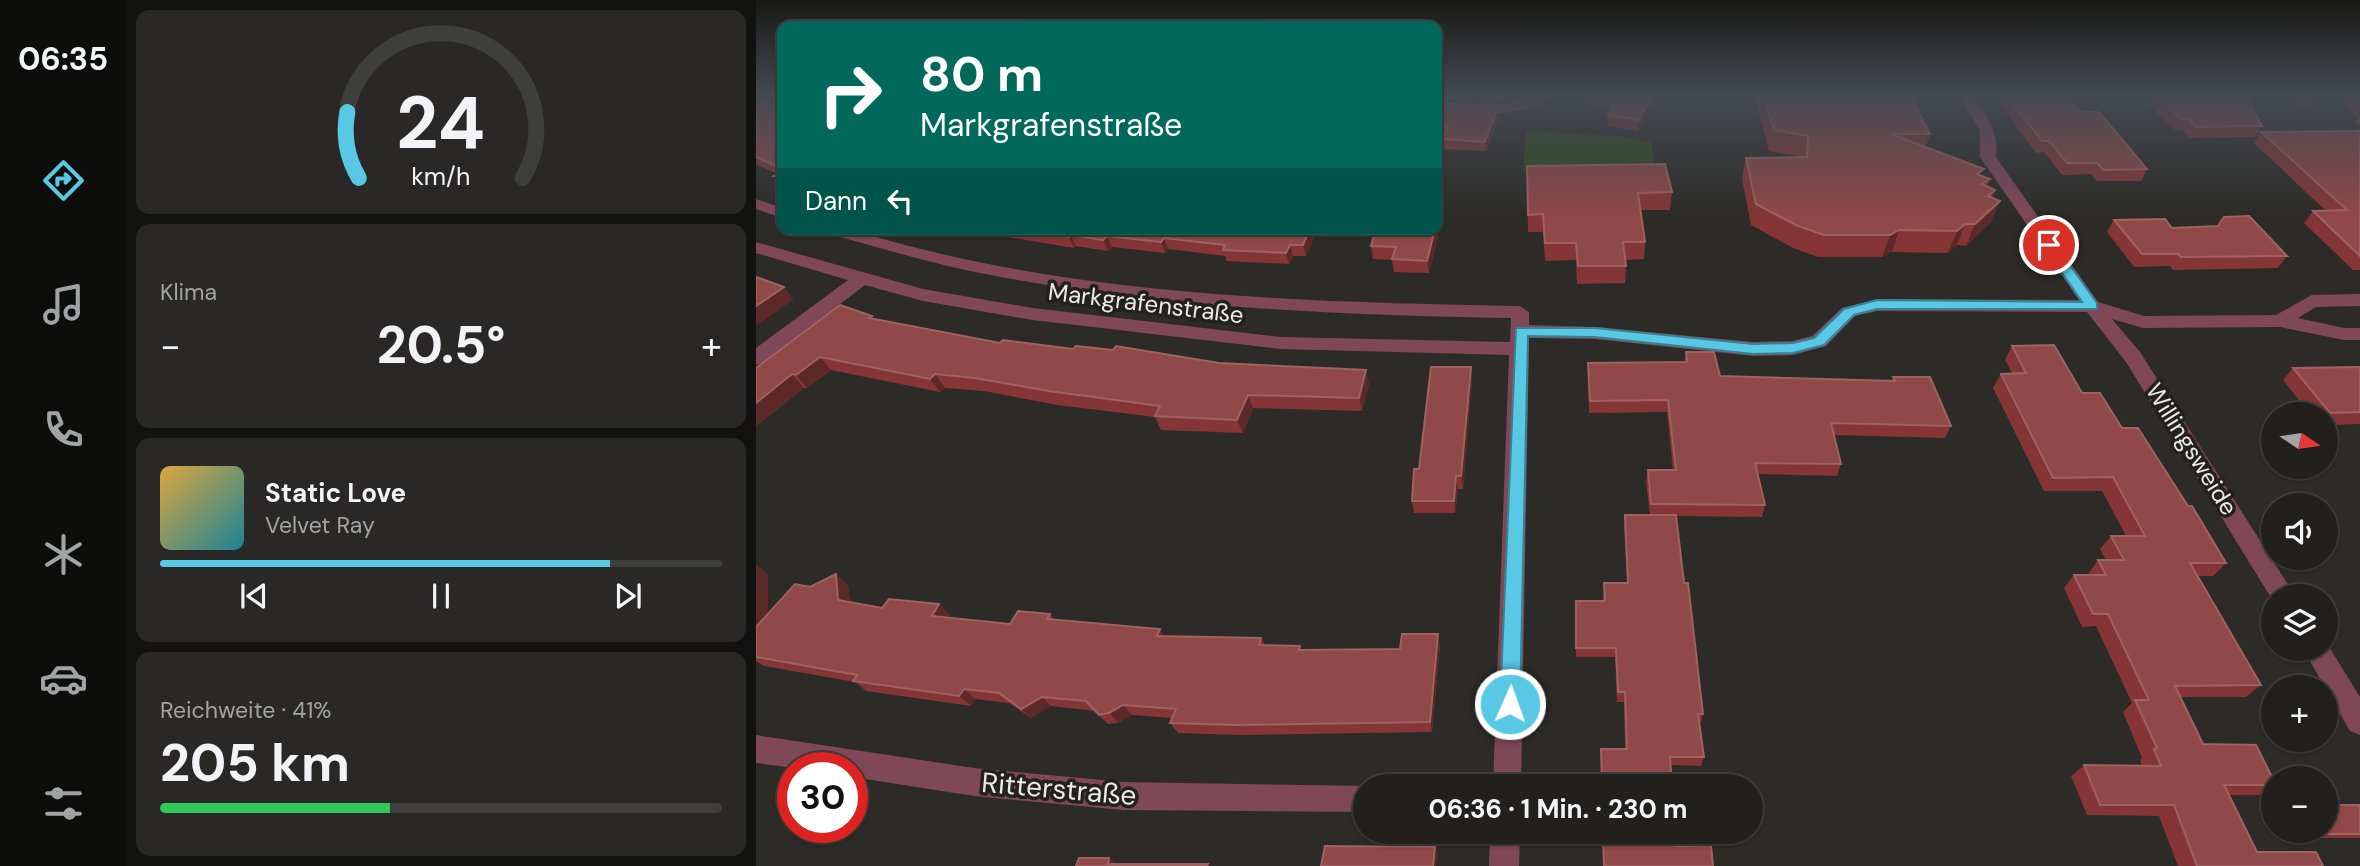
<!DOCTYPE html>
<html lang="de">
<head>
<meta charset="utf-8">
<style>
  :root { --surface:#21201d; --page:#292826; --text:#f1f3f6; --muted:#a2a3a4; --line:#3e3e3b; --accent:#58c8e4 }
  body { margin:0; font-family:"DM Sans",sans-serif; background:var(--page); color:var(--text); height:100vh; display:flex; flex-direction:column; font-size:26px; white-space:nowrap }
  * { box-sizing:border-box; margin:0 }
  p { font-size:23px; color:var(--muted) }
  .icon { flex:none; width:38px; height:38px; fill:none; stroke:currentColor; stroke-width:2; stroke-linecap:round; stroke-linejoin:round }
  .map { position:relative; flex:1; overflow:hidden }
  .panel { display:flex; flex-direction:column; gap:10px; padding:10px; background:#121210; width:630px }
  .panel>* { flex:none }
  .hud { position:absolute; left:21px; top:21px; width:665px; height:214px; border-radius:14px; box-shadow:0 2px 5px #0004,0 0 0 2px var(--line); background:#00695c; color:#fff; overflow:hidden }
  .needle { width:46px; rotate:103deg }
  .controls { position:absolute; left:1505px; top:402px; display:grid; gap:14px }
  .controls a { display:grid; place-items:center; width:77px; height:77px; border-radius:50%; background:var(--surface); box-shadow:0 2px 5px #0004,0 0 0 2px var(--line); font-size:35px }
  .speed { position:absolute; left:21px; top:752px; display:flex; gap:14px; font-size:35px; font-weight:700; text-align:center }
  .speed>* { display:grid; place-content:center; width:91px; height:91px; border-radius:50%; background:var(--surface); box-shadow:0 2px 5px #0004,0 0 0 2px var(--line); line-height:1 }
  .speed .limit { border:10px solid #d22; background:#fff; color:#111 }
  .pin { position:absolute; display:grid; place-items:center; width:60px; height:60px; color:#fff; margin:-30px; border:4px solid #fff; border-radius:50%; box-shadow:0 2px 7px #0007 }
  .me { position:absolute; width:77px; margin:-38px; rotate:2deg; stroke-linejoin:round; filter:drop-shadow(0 0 5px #0008) }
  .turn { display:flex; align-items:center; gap:24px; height:147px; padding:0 28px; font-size:32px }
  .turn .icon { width:91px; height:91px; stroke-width:2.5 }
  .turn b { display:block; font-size:49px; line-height:60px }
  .then { display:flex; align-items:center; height:66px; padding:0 28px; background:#0003; gap:14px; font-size:26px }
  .big { font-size:52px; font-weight:700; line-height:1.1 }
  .panel .card { flex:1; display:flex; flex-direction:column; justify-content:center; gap:10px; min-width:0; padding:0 24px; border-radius:14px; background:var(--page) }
  .panel .dial { align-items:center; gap:0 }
  .dial svg { height:182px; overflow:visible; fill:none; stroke:var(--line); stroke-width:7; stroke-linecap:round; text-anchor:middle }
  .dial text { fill:var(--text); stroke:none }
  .song { display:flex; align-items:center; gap:21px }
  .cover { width:84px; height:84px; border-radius:10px; background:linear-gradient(135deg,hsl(40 70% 55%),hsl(190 70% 35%)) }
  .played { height:7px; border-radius:4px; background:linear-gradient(90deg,var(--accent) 80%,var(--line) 80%) }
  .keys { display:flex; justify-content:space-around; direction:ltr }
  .heat { display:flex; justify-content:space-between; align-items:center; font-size:38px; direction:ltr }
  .charge { height:10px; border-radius:5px; background:linear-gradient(90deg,#34c759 41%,var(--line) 0) }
  .trip { position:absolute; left:597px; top:774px; width:410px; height:70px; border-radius:35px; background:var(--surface); box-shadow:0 2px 5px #0004,0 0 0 2px var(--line); font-weight:700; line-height:70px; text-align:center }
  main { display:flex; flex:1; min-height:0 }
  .tabs { display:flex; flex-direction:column; width:126px; justify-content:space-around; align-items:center; background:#0d0d0c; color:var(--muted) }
  .tabs .icon { width:49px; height:49px }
  .tabs .selected { color:var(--accent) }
  .tabs b { font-size:32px; color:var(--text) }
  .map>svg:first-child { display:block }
  .green { fill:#2d4a1a }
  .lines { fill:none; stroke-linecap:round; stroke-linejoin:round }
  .minor { fill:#804758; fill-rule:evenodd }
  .wall { fill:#853535 }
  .shaded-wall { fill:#5d2928 }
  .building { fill:#904848; stroke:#9e6261; stroke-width:2 }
  .route { fill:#58c8e4; stroke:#398294; stroke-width:2 }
  .labels { text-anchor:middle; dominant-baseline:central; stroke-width:7; stroke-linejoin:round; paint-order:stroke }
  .street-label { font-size:24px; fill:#ebeae7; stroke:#23211e }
  .near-street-label { font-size:28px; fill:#ebeae7; stroke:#23211e }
</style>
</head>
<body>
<main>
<nav class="tabs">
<b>06:35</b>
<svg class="icon selected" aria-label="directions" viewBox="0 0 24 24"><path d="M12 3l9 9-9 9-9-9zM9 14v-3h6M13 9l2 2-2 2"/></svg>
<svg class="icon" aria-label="music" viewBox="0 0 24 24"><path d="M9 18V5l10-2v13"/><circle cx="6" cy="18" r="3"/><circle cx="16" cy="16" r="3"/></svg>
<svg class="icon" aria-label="phone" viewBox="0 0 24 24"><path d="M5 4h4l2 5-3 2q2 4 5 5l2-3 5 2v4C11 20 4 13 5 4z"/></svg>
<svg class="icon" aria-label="climate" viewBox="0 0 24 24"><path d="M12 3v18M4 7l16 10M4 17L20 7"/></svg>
<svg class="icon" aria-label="car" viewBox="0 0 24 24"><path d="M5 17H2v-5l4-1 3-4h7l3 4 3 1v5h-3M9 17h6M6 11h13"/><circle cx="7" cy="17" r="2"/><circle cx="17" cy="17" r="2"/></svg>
<svg class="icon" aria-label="filters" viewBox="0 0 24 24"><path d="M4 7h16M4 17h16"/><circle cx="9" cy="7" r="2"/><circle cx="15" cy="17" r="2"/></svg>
</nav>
<section class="panel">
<div class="card dial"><svg viewBox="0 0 100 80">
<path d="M14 69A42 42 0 1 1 86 69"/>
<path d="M14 69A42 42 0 0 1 9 40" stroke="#58c8e4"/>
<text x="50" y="56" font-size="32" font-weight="700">24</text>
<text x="50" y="72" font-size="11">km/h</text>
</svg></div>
<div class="card"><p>Klima</p>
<div class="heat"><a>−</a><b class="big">20.5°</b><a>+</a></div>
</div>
<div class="card">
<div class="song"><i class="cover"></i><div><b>Static Love</b><p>Velvet Ray</p></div></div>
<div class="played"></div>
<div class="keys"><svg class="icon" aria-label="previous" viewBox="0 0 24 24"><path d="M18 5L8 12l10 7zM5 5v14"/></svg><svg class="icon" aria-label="pause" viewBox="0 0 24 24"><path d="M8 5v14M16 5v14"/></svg><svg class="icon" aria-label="next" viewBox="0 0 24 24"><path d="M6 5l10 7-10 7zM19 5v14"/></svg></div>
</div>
<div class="card"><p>Reichweite · 41%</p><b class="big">205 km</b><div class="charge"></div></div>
</section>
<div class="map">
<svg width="1604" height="866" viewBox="0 0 1604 866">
  <rect width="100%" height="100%" fill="#2c2b27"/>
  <polygon class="green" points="770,131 863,136 895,142 899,174 767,171"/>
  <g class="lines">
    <g class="minor">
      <path d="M 777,95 L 795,95 C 767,122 715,112 681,110 L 681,102 L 750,104 Z"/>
      <path d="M 1203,95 L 1217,95 C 1231,116 1243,131 1240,157 L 1342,302 L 1388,316 L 1520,315 L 1556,295 L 1604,294 L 1604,306 L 1560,307 L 1542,318 L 1588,328 L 1604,328 L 1604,340 L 1588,340 L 1524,327 L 1387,328 L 1356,319 L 1384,352 L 1540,597 L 1517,597 L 1517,601 L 1370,362 L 1331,312 L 1121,311 L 1099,316 L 1070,346 L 1037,355 L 997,356 L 839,339 L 773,338 L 765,786 L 737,786 L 753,355 L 525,349 L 277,320 L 167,301 L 109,285 L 7,363 L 0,365 L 0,348 L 92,280 L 0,253 L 0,242 L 167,289 L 277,308 L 525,337 L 754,342 L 755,318 C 584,315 414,308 245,277 C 186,267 128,249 70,233 L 68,229 C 103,229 127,240 161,248 C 216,262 272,272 328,280 C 473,300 619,303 764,306 L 773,312 L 773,325 L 839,327 L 997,342 L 1037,341 L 1056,336 L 1086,308 L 1121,299 L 1323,300 L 1224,157 L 1224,131 Z"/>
      <polygon points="1538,95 1552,95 1557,103 1550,107 1545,106"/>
      <polygon points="0,199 26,208 26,218 0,209"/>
      <polygon points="1570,642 1604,697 1604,735 1594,731 1547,649 1570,649"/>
      <polygon points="0,735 218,768 367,782 614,786 609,786 609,812 367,810 218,796 96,777 96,768 37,768 0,763"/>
      <polygon points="734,831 764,831 763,866 733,866"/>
    </g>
  </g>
  <g class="wall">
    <polygon points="681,95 750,95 748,101 681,100"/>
    <polygon points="824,95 900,95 882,131 852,126 852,115 857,107 824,102"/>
    <polygon points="998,95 1154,95 1174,134 1170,147 1234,179 1231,186 1239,190 1236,197 1235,222 1210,246 1201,245 1192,253 1136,252 1126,257 1062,257 1037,248 995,225 986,179 990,158 1047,157 1013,151"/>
    <polygon points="1237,95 1309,95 1318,106 1391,169 1385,181 1341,181 1335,174 1306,175 1288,152 1280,153"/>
    <polygon points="1385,95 1489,95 1506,126 1499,137 1434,138 1426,130 1419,130 1386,98"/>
    <polygon points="1583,95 1604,95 1604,126 1599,122 1602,118 1594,111"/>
    <polygon points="0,99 26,110 26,187 18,176 22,174 0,164"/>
    <polygon points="681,103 743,116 730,151 687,149 686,139 688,135 681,134"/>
    <polygon points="1604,131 1604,270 1597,270 1548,223 1557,211 1570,211 1498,143 1505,132"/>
    <polygon points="771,166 916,192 914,210 885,210 889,242 888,259 870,260 870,266 869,283 821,284 820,260 789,261 787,232 772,232"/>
    <polygon points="1358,220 1416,228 1531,256 1522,268 1417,270 1414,266 1378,267 1351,232"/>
    <polygon points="231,229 562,229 550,256 537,256 533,264 470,261 469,256 412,249 409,253 356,247 352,251 320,246 318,248 234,234"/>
    <polygon points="620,229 681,229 682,238 673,273 638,272 636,260 617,259 615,246"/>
    <polygon points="116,316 118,319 244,343 463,363 613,383 606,411 497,408 487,433 405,430 399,417 301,405 228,391 189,388 184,392 75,370 51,388 48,388 0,426 0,368"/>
    <polygon points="1256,346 1326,393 1366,428 1432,506 1470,563 1457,576 1442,576 1505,685 1490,697 1424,697 1447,744 1517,779 1517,787 1503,795 1473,795 1501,852 1567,866 1422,866 1403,816 1331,815 1315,776 1328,765 1386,765 1384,760 1386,758 1367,712 1376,703 1340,626 1326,627 1308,588 1318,575 1332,575 1332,574 1342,560 1350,560 1344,549 1355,536 1370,536 1346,491 1288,491 1237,388 1245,374 1256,373 1249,360"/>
    <polygon points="930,352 964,376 1136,381 1137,377 1195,426 1189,438 1078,435 1085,464 1081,476 1002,474 1009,505 1006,517 920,516 947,714 945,723 944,723 948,757 945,766 915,765 916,786 845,786 845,749 869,749 868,702 861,702 859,657 820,657 819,611 847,601 848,583 871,583 868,526 869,515 894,515 890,482 892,470 917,470 911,412 833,413 832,363 928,363"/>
    <polygon points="715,367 716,379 707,489 702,489 699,513 658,513 656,501 663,469"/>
    <polygon points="1604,367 1604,424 1570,425 1570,415 1555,415 1527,380 1537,368"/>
    <polygon points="0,565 12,575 11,614 54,587 92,585 94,602 126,608 183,604 194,615 192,618 254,624 294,614 298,619 409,636 505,638 509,645 546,650 644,649 684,645 676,732 486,735 422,733 414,723 416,718 376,715 362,723 352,724 339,711 295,706 275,718 253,703 219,699 215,706 110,691 99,682 8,666 0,661"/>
    <polygon points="1604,805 1604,838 1562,838 1558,831 1570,831"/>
    <polygon points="846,831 920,831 921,846 957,866 847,866"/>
  </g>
  <g class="shaded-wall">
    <polygon points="896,95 900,95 882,131 883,120"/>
    <polygon points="742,107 743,116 730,151 729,142"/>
    <polygon points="1244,201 1235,222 1210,246 1219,224"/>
    <polygon points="1209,224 1201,245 1192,253 1201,231"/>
    <polygon points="554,229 562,229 550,256 547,245"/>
    <polygon points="679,229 681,229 682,238 673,273 671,261"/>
    <polygon points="1143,230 1136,252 1126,257 1134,235"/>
    <polygon points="315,235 320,246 318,248 313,237"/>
    <polygon points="351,236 356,247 352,251 347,240"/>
    <polygon points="408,238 412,249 409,253 405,242"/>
    <polygon points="534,245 537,256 533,264 530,253"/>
    <polygon points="28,287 38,299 0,326 0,306"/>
    <polygon points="64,357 75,370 51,388 40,375"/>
    <polygon points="715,367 716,379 707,489 705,476"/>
    <polygon points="610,370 613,383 606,411 603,398"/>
    <polygon points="36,374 48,388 0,426 0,403"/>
    <polygon points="179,374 189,388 184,392 174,379"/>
    <polygon points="492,395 497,408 487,433 481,420"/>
    <polygon points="700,476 702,489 699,513 698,501"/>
    <polygon points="0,565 12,575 11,641 0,633"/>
    <polygon points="80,574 92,585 95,611 82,600"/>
    <polygon points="183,604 194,615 187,626 176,616"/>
    <polygon points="404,629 411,639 401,636"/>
    <polygon points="682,634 684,645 676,732 674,722"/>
    <polygon points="208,689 219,699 215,706 203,696"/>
    <polygon points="286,697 295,706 275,718 265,709"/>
    <polygon points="367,705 376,715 362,723 353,713"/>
    <polygon points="679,847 681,854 680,866 677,866"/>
    <polygon points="353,858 362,865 352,864"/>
  </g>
  <g class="building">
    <polygon points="849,95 896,95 883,120 852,115 862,97"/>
    <polygon points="1008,95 1154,95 1174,134 1135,134 1228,169 1221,174 1234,179 1226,184 1239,190 1232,196 1244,201 1219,224 1209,224 1201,231 1143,230 1134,235 1068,235 1042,226 1000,204 990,158 1051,157 1052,136 1018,130"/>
    <polygon points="1250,95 1309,95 1318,106 1327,112 1343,112 1391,169 1347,170 1341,163 1311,163 1293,141 1286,141"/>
    <polygon points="1400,95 1489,95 1506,126 1440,127 1433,119 1425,119"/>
    <polygon points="1598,95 1604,95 1604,102 1602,100"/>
    <polygon points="0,99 26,110 26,169 0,157"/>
    <polygon points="681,103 742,107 729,142 686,139 692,126 681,125"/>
    <polygon points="1604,131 1604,256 1557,211 1591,210 1505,132"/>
    <polygon points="909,164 916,192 882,193 889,242 867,242 870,266 822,266 820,243 789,243 787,214 772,215 771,166"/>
    <polygon points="26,172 26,178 18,176"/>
    <polygon points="1493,216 1531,256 1425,257 1422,254 1386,254 1358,220 1409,219 1416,228 1462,226 1468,217"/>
    <polygon points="267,229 554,229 547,245 534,245 530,253 467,250 469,245 408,238 405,242 351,236 347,240 315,235 313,237"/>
    <polygon points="620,229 679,229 671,261 636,259 640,247 615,246"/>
    <polygon points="0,277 28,287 0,306"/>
    <polygon points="84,305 116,316 113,318 244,343 247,340 317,349 320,346 357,350 360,346 463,363 610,370 603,398 492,395 481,420 399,416 404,406 293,391 219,378 179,374 174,379 64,357 40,375 36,374 0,403 0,368"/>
    <polygon points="1298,345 1326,393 1344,393 1366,428 1382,428 1432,506 1436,506 1470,563 1434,563 1505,685 1419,686 1447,744 1500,745 1517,779 1517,785 1468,785 1501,852 1560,852 1567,866 1441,866 1418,805 1344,805 1328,765 1405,766 1398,749 1401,748 1379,700 1393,700 1352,614 1337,614 1318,575 1350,575 1342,560 1368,560 1355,536 1389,536 1357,477 1297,478 1245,374 1270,373 1256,346"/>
    <polygon points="930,352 958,352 964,376 1139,381 1137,377 1174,377 1195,426 1075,423 1085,464 999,463 1009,505 895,504 892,470 920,470 912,400 834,401 832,363 931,362"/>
    <polygon points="675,367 715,367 705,476 700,476 698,501 656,501 658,469 663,469"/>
    <polygon points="1604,367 1604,412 1574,413 1537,368"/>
    <polygon points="869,515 920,515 928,583 932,583 947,714 942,714 948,757 914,757 916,786 846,786 845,749 871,749 869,692 862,692 860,648 820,648 820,601 849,601 848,583 872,583"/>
    <polygon points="80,574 82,600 126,608 133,599 183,604 176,616 254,624 262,611 294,614 291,619 404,629 401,636 505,638 503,645 544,646 543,650 644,649 646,634 682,634 674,722 480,725 414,723 420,709 367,705 353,713 343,715 330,701 286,697 265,709 243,693 208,689 203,696 97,681 101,675 0,657 0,627 39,584 54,587"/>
    <polygon points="1570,805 1604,805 1604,834 1571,834 1569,831"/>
    <polygon points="847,831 920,831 921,846 955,845 957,866 848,866"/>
    <polygon points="569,846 679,847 677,866 565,866"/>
    <polygon points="323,858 353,858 352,864 452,864 451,866 320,866"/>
  </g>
  <linearGradient id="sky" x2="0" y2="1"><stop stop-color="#181815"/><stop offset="0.44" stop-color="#454a52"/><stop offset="1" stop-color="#454a52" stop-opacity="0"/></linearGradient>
  <rect width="1604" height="216" fill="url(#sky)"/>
  <polygon class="route" points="1293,241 1298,243 1341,303 1341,309 1121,309 1098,315 1068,345 1037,353 997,354 839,337 772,336 764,704 761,711 754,713 747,711 744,704 760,328 839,328 997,344 1037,343 1058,338 1088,309 1121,300 1326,302 1287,245"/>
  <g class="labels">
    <g class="street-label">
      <text transform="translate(390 303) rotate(7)">Markgrafenstraße</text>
      <text transform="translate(1436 449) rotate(58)">Willingsweide</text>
    </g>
    <g class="near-street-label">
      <text transform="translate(303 789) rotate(5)">Ritterstraße</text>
    </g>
  </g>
</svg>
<div class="controls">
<a><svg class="needle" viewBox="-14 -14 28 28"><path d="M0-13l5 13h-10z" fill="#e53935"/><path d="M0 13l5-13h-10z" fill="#a2a3a4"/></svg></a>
<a><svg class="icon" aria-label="sound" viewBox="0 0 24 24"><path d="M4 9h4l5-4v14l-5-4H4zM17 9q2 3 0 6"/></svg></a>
<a><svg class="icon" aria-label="layers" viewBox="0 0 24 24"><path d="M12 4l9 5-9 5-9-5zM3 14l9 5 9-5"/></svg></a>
<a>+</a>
<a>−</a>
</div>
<div class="speed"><div class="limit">30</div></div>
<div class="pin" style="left:1293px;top:245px;background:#d93025"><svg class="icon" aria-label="arrive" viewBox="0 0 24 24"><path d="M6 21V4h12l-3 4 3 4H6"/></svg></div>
<svg class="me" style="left:754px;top:704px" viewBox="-20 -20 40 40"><circle r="17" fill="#58c8e4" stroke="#fff" stroke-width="3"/><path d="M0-11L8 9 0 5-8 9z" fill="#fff"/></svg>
<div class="trip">06:36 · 1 Min. · 230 m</div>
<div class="hud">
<div class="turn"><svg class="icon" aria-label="right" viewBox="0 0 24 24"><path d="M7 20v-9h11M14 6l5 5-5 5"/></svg><div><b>80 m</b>Markgrafenstraße</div></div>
<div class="then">Dann<svg class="icon" aria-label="left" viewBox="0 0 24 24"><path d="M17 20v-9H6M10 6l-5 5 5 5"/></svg></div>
</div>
</div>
</main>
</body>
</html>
